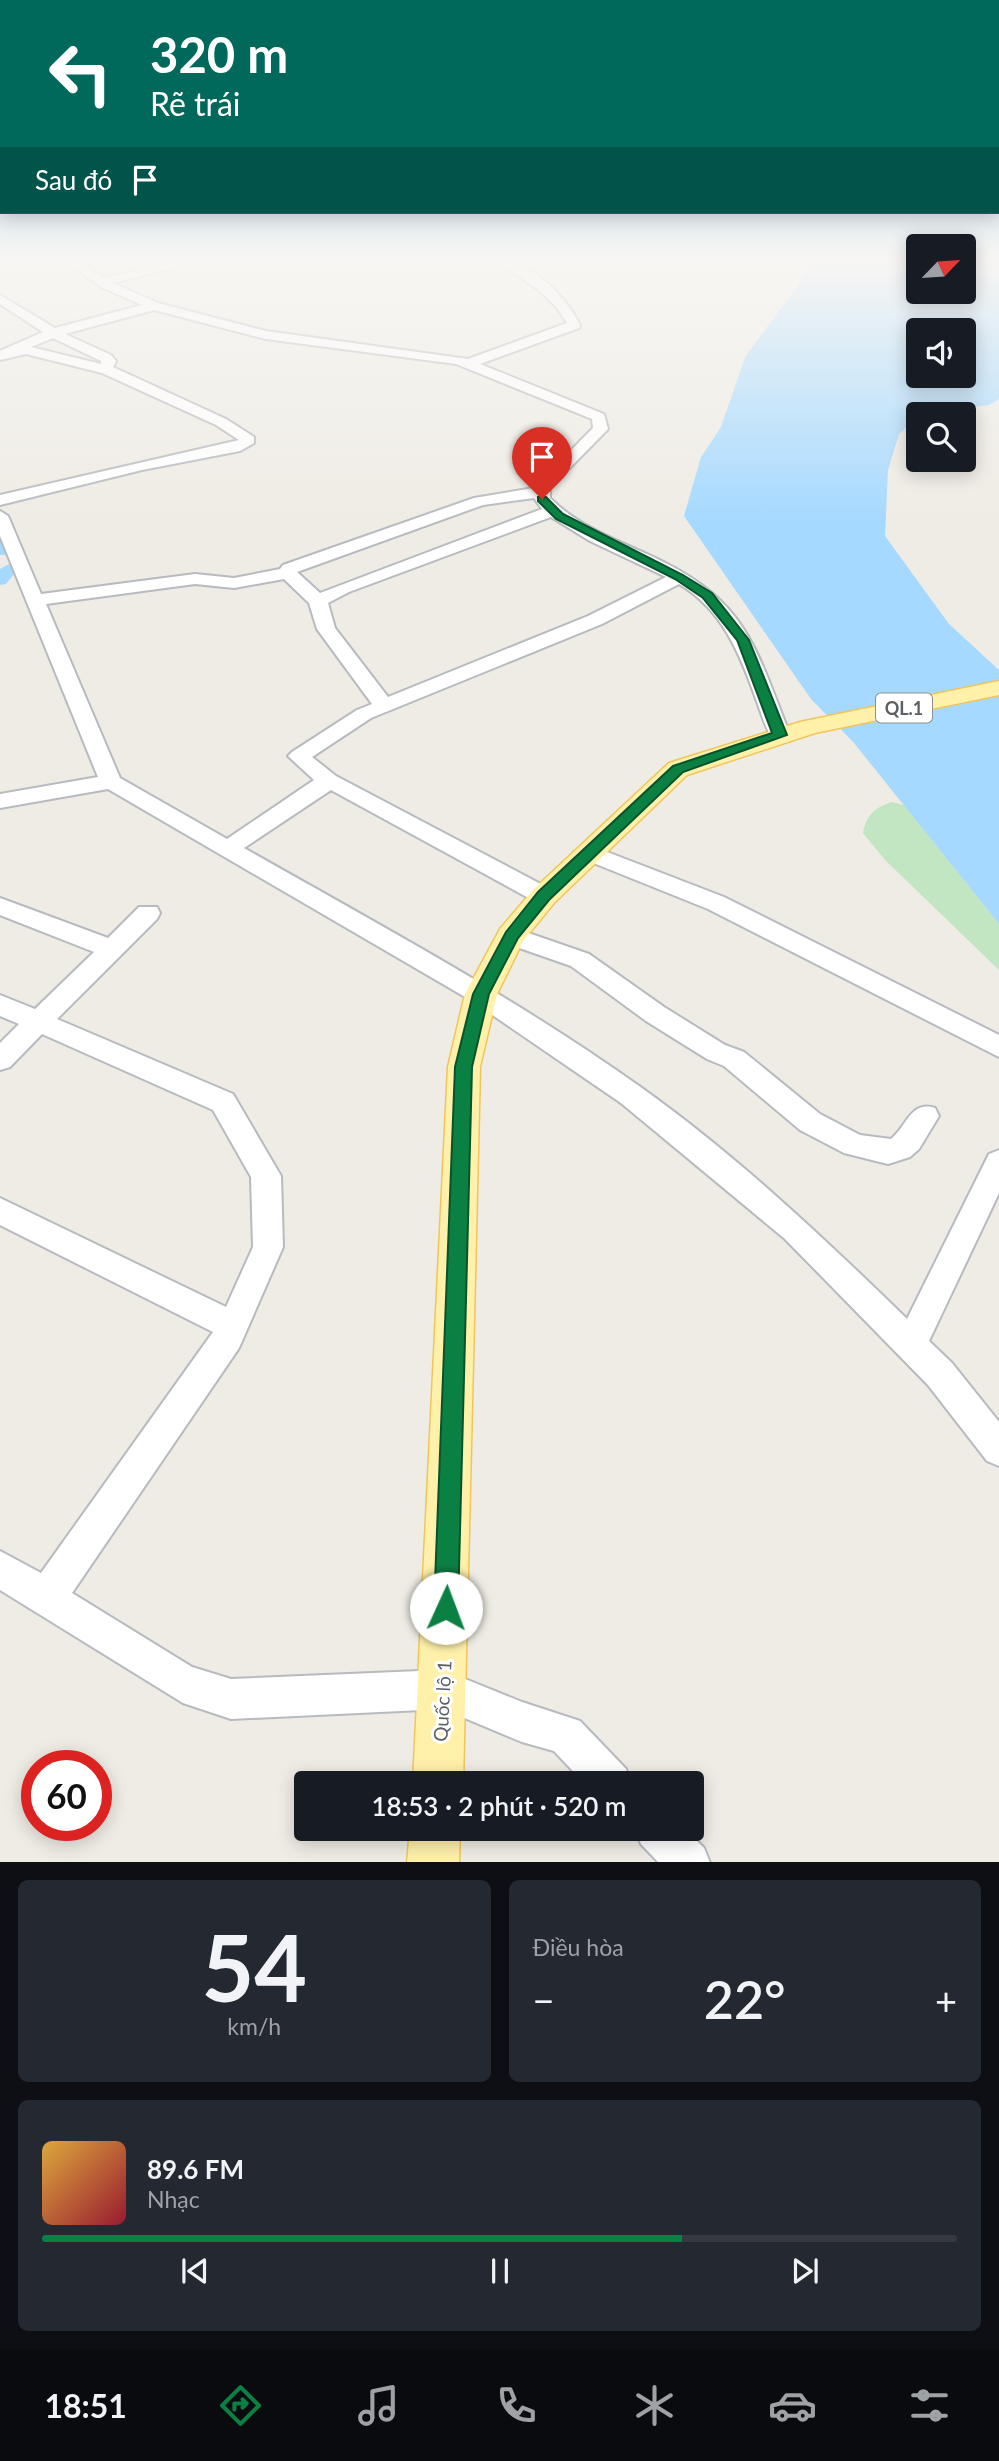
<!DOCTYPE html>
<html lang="vi">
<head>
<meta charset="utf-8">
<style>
  :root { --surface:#171b24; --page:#242831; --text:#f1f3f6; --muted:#9ea1a6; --line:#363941; --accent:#0b8043 }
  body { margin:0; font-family:Lato,sans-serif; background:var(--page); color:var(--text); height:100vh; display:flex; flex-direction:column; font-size:26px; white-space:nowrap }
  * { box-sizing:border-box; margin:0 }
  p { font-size:23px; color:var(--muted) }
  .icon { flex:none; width:38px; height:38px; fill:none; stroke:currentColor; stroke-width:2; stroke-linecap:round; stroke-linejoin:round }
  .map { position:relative; height:1862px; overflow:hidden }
  .panel { display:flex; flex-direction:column; gap:18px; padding:18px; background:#0d0f14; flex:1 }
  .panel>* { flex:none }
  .hud { position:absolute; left:0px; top:0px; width:999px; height:214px; box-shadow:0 4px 18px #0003; background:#00695c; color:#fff; overflow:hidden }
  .needle { width:46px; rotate:65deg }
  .controls { position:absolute; left:906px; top:234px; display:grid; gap:14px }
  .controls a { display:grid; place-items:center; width:70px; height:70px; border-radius:7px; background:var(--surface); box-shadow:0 4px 18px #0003; font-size:35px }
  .speed { position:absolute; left:21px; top:1750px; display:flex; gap:14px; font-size:35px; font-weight:700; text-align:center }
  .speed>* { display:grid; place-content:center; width:91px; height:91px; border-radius:50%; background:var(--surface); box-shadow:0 4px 18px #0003; line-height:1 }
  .speed .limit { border:10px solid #d22; background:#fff; color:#111 }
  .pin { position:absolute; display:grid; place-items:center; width:60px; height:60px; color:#fff; margin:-72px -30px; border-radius:50% 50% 50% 0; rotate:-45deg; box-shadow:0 0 7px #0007 }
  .pin .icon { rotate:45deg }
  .me { position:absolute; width:77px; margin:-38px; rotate:2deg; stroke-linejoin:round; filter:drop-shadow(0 0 5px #0008) }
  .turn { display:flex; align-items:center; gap:24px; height:147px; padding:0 35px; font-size:32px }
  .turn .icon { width:91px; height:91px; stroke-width:2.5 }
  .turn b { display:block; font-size:49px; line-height:60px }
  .then { display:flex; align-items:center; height:66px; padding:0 35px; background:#0003; gap:14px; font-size:26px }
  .big { font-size:52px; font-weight:600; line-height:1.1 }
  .panel .widget { flex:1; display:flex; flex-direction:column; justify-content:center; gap:10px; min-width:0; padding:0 24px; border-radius:10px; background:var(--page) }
  .panel .dial { align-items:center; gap:0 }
  .dial b { font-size:91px; line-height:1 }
  .song { display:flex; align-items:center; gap:21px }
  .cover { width:84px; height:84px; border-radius:10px; background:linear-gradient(135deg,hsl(40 70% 55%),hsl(350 70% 35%)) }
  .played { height:7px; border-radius:4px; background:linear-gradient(90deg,var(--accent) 70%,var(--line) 70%) }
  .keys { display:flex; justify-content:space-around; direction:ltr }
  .heat { display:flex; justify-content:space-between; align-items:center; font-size:38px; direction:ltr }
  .panel .tiles { flex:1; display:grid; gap:18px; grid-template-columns:1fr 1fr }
  .widget:last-child { grid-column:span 2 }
  .trip { position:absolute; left:294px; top:1771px; width:410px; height:70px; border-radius:7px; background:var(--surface); box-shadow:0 4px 18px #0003; font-weight:600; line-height:70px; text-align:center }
  .tab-bar { display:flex; height:112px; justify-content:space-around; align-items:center; background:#090b0e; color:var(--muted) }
  .tab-bar .icon { width:49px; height:49px }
  .tab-bar .selected { color:var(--accent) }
  .tab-bar b { font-size:32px; color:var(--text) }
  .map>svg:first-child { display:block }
  .green { fill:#c2e6c1 }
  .water { fill:#a5d9ff; fill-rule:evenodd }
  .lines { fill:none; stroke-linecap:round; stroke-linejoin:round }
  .canal { fill:#a5d9ff; fill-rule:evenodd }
  .minor-casing { stroke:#b7babf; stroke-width:4 }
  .major-casing { stroke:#f1c55b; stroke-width:3 }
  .minor { fill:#fff; fill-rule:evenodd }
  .major { fill:#fff0aa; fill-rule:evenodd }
  .route { fill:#0b8043; stroke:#07532c; stroke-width:2 }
  .labels { text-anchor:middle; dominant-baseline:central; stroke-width:6; stroke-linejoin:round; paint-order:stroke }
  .shield { fill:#fff; stroke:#8d9093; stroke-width:2 }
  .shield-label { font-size:18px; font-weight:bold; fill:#5c6065 }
  .street-label { font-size:19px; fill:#5c6065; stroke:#fff }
</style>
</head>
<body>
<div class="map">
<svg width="999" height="1863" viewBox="0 0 999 1863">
  <rect width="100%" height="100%" fill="#efece5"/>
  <path class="green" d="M 891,802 L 904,805 L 999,924 L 999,970 L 885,860 L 863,833 C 866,815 875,808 891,802 Z"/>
  <path class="water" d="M 810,261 L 919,261 L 919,292 L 964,292 L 964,261 L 999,261 L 999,399 L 989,405 L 919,415 L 899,434 L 888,470 L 885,536 L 949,624 L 999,670 L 999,924 L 854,743 L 811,699 L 684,516 L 701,457 L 721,427 L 745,357 L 796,288 ZM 919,331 L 964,331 L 964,376 L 919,376 Z"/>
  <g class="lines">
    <g class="canal">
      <polygon points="0,531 6,532 15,551 12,555 0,555"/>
      <polygon points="9,564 18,569 6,584 0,585 0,569"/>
    </g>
    <defs>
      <g id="minor">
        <path d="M 65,261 L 78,261 L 104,278 L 181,261 L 201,261 L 113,283 L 158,303 L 266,331 L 468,359 L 567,323 L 557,308 L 539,290 L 497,261 C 532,261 565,296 580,325 L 579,328 L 480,364 L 604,414 L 608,429 L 550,488 L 550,498 C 577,525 613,539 647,554 C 746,599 753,641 790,735 L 780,741 L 773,739 C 765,728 761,712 756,699 C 740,654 722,609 679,584 L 602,624 L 371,718 L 312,757 L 336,776 L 552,890 L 556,896 L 552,902 L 536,902 L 331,790 L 244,848 C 378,924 514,997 639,1086 C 736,1155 823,1237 907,1319 L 989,1154 L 999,1150 L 999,1193 L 929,1341 L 952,1363 L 999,1422 L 999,1466 L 987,1461 L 928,1385 L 785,1239 L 621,1103 L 472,1001 L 108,789 L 0,808 L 0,794 L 98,777 L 0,536 L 0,511 L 8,516 L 41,594 L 195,574 L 234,578 L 280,569 L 283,565 L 474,498 L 534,488 L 593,428 L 592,419 L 456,364 L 266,339 L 154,310 L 65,334 L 111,355 L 116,361 L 113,367 L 226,419 L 254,437 L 254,443 L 240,451 L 142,470 L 0,505 L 0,495 L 239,440 L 216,425 L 102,373 L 26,354 L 0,360 L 0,351 L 43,332 L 0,304 L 0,295 L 55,328 L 142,305 L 101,287 ZM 53,338 L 101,361 L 101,364 L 31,347 ZM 534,498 L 542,509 L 320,593 L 297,572 L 483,505 ZM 551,517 L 590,541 L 666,577 L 588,616 L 388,697 L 335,628 L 328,603 L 349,592 ZM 284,579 L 309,603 L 317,629 L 372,704 L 357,710 L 292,752 L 288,756 L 314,780 L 227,839 L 120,778 L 46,604 L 195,584 L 234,588 Z"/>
        <polygon points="589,845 724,897 999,1035 999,1057 708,909 581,858 577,853 581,848"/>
        <polygon points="0,898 108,938 139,907 157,907 160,913 157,919 57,1019 233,1094 281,1176 283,1247 239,1348 72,1593 192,1667 231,1679 443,1670 522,1702 580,1721 626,1769 632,1783 584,1783 554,1751 522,1742 443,1709 231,1719 183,1703 0,1590 0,1551 41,1573 213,1332 0,1225 0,1198 226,1307 253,1247 251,1177 213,1110 42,1034 10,1067 0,1070 0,1043 19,1024 0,1016 0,995 35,1009 94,952 0,915"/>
        <path d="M 511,927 L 589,954 L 664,1007 L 725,1045 L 744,1052 L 820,1114 L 860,1135 L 891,1139 C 907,1126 911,1100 935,1108 L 939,1116 L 919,1149 L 910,1157 L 888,1164 L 844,1153 L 800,1130 L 724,1066 L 707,1059 L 646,1021 L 571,966 L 502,942 L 499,936 L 502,930 Z"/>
        <polygon points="635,1829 685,1829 704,1848 710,1863 659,1863 641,1844"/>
      </g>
      <g id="major">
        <polygon points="999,681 999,695 815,733 687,775 554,903 523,941 497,994 480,1067 463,1783 413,1783 448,1067 465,994 500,929 534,889 669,763 800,722"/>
        <polygon points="410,1829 460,1829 459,1863 407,1863"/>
      </g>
    </defs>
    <use href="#minor" class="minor-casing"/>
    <use href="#major" class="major-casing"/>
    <use href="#minor" class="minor"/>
    <use href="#major" class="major"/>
  </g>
  <linearGradient id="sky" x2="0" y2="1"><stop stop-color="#8dc3f1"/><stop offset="0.5" stop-color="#f8f6f3"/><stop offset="1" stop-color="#f8f6f3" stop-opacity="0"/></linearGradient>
  <rect width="999" height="522" fill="url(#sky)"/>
  <polygon class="route" points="538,497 546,497 563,514 683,575 712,593 749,640 787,735 683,772 549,900 518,938 489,994 472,1067 458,1608 454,1617 446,1620 437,1617 434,1608 455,1067 473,994 506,932 538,892 673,766 772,733 737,640 703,598 675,579 556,519 538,501"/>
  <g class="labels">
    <rect class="shield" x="876" y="693.5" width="56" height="29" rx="5"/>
    <g class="shield-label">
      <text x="904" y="708">QL.1</text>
    </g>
    <g class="street-label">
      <text transform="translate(442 1701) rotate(-87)">Quốc lộ 1</text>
    </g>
  </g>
</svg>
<div class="controls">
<a><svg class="needle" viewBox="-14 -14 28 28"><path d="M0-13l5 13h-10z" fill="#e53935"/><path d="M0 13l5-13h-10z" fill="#9ea1a6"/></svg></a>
<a><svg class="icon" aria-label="sound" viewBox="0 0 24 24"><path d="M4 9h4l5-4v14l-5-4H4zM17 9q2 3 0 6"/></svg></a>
<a><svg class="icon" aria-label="search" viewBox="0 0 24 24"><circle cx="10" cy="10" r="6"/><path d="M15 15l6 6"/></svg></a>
</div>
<div class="speed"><div class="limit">60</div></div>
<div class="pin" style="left:542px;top:499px;background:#d93025"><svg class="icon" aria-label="arrive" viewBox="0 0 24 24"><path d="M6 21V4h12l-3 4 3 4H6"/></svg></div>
<svg class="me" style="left:446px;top:1608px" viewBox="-20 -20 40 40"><circle r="19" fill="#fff"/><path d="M0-13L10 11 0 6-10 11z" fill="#0b8043"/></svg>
<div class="trip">18:53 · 2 phút · 520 m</div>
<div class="hud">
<div class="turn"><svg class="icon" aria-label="left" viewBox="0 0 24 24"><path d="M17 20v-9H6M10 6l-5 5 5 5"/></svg><div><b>320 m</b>Rẽ trái</div></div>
<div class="then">Sau đó<svg class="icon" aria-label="arrive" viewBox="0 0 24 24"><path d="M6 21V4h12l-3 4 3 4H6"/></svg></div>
</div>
</div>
<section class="panel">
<div class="tiles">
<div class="widget dial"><b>54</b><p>km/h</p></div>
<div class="widget"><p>Điều hòa</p>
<div class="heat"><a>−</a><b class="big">22°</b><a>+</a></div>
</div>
<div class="widget">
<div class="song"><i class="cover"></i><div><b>89.6 FM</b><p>Nhạc</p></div></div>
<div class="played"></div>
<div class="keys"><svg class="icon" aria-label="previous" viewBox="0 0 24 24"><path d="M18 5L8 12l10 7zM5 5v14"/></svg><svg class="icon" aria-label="pause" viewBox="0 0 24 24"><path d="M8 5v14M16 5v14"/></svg><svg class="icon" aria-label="next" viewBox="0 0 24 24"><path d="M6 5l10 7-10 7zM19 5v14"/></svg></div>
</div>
</div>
</section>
<nav class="tab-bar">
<b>18:51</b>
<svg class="icon selected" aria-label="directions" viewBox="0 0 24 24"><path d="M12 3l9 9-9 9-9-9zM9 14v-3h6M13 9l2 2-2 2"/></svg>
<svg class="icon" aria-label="music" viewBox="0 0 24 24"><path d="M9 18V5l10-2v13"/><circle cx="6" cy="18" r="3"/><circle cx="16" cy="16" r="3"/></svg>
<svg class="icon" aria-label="phone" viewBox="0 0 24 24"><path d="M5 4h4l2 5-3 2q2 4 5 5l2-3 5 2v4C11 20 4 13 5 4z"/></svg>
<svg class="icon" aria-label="climate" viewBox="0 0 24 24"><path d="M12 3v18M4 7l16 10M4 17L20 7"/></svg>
<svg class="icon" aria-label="car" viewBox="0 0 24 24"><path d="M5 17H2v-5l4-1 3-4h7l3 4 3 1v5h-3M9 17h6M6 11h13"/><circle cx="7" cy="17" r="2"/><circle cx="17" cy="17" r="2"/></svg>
<svg class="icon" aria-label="filters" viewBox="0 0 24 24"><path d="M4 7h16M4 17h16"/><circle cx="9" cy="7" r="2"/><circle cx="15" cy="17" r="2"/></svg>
</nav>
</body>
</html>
